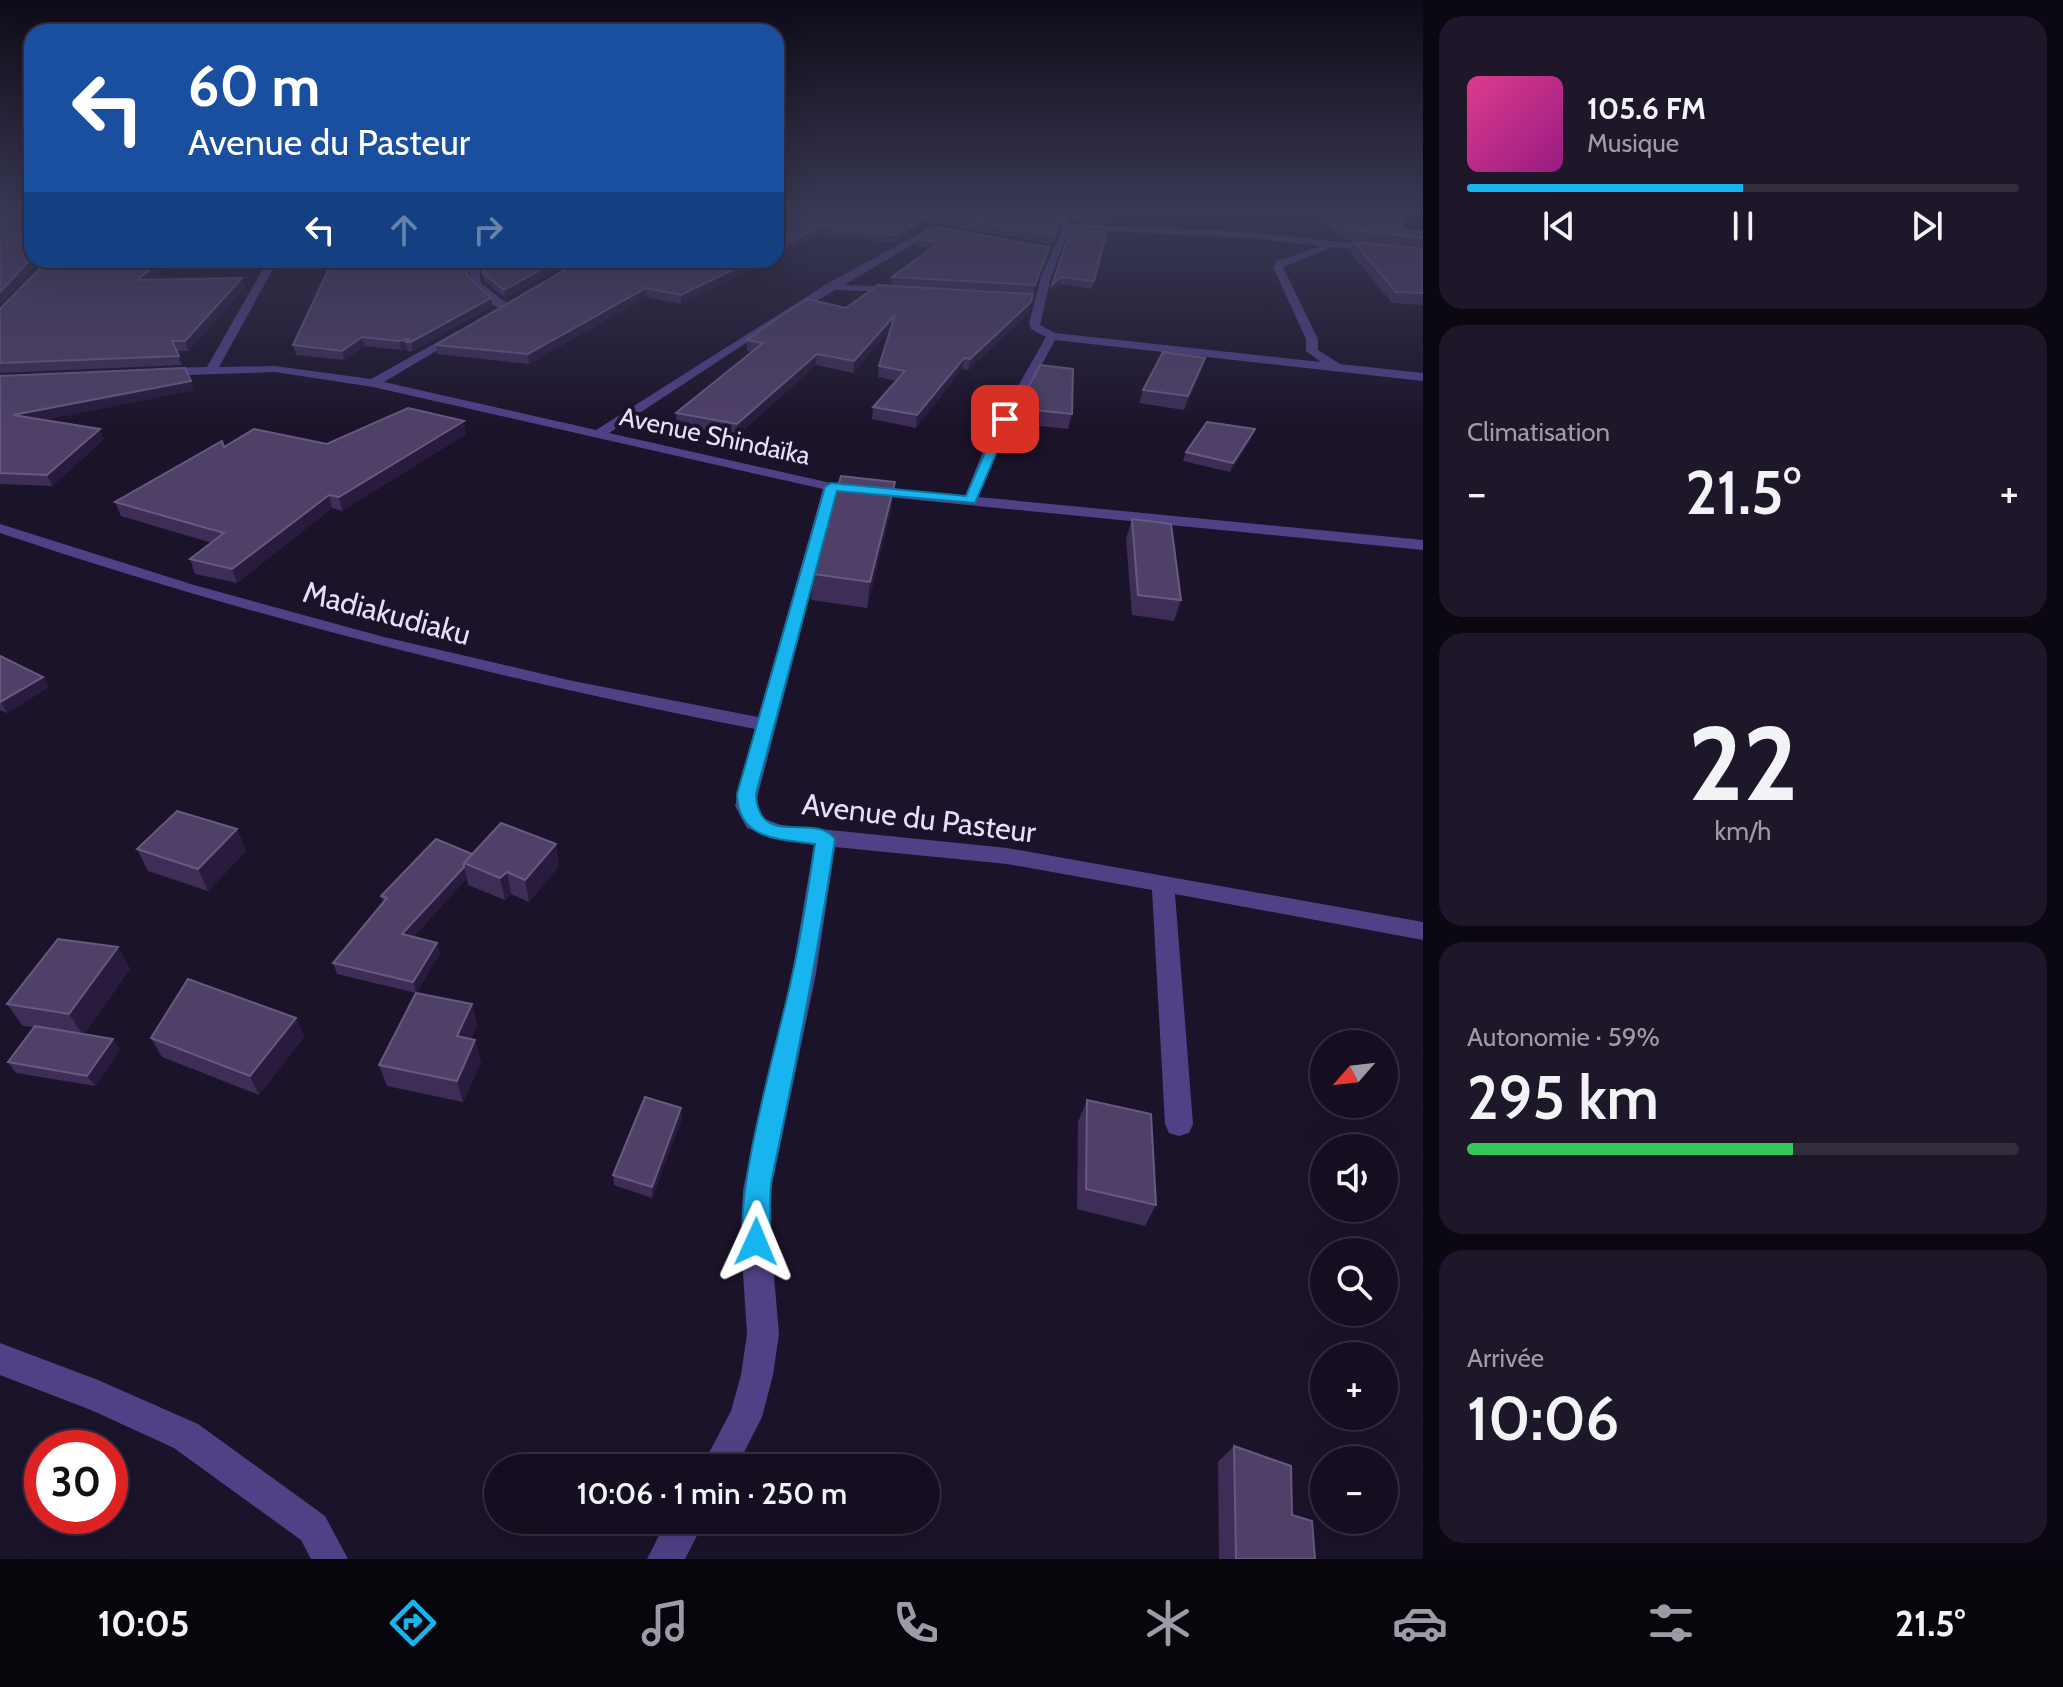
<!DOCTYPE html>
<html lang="fr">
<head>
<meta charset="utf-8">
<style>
  :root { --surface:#140e20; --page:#1d1729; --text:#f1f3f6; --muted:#9d9ca5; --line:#332e3e; --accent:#17b4f0 }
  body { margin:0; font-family:Cabin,sans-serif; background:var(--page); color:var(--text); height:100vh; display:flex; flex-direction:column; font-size:30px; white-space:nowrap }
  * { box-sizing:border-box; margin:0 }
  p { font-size:26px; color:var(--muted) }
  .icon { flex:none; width:44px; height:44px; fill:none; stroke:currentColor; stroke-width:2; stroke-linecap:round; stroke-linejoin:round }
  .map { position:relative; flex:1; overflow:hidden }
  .side { display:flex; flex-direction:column; gap:16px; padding:16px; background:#0b0812; width:640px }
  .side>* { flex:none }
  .guide { position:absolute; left:24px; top:24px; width:760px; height:244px; border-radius:24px; box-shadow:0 8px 32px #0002,0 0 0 2px var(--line); background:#1a4fa0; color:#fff; overflow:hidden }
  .needle { width:52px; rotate:242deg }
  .tools { position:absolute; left:1310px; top:1030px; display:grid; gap:16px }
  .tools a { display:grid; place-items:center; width:88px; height:88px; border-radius:50%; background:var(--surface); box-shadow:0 8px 32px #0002,0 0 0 2px var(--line); font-size:40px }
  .speed { position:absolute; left:24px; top:1430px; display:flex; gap:16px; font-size:40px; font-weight:700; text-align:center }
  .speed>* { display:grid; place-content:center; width:104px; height:104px; border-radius:50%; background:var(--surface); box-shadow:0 8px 32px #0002,0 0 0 2px var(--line); line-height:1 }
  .speed .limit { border:12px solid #d22; background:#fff; color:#111 }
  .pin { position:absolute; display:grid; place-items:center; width:68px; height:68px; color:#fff; margin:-34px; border-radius:16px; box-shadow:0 4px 12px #0006 }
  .me { position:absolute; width:88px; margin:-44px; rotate:1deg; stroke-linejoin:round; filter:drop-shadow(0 0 6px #0008) }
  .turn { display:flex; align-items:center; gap:28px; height:168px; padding:0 32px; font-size:36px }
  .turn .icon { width:104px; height:104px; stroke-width:2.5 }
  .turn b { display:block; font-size:56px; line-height:68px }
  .lanes { display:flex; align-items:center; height:76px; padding:0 32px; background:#0003; justify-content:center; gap:40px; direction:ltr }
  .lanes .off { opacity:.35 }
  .big { font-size:60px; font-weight:600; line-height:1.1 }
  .side .card { flex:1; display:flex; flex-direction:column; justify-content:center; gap:12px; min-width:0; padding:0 28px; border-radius:24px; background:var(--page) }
  .side .dial { align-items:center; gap:0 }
  .dial b { font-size:104px; line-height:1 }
  .song { display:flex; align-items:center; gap:24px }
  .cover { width:96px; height:96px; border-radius:12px; background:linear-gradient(135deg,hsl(330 70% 55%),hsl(310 70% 35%)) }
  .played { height:8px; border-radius:4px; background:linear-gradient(90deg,var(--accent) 50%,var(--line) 50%) }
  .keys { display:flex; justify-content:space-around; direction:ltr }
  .heat { display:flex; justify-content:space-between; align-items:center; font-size:44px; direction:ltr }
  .charge { height:12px; border-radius:6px; background:linear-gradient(90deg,#34c759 59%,var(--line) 0) }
  .trip { position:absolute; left:484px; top:1454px; width:456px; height:80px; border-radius:40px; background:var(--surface); box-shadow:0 8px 32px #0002,0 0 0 2px var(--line); font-weight:600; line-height:80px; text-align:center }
  .tabs { display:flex; height:128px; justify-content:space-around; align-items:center; background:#08060d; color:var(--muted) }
  .tabs .icon { width:56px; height:56px }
  .tabs .current { color:var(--accent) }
  .tabs b { font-size:36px; color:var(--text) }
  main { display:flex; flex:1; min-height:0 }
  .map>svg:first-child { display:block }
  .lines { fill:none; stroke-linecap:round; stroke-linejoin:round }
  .minor { fill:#504186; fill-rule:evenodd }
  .wall { fill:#3d2d57 }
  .shaded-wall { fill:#281b3d }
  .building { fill:#4f4068; stroke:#675980; stroke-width:2 }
  .route { fill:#17b4f0; stroke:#0f759c; stroke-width:2 }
  .labels { text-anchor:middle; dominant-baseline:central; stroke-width:8; stroke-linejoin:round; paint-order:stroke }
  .far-street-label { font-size:26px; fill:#e7defd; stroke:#1b132a }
  .street-label { font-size:30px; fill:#e7defd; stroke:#1b132a }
</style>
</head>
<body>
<main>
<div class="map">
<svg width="1423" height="1559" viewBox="0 0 1423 1559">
  <rect width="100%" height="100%" fill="#1b132a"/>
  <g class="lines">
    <g class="minor">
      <path d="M 1061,212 L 1069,212 L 1069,224 L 1248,232 L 1423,251 L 1423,257 L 1333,247 L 1283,267 L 1318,339 L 1318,350 L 1340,364 L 1423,373 L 1423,381 L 1055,340 L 1002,439 L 978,497 L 1423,540 L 1423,550 L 837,492 L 755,806 L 762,818 L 781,825 L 1007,848 L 1423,922 L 1423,940 L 1175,894 L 1193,1124 L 1189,1133 L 1179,1136 L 1169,1133 L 1165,1124 L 1152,890 L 1007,864 L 835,847 L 816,974 L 771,1189 L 771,1242 L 779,1334 L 773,1375 L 762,1417 L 736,1468 L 701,1468 L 731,1411 L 741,1375 L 747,1334 L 741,1242 L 743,1189 L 792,974 L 814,845 L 778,839 L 747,828 L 735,806 L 755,729 C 499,679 247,616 0,533 L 0,524 L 194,585 L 384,637 L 573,681 L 758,717 L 823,489 L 373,387 L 275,372 L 159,376 L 153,372 L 159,368 L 207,367 L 268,260 L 278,260 L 219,367 L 275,366 L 371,379 L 459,330 L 463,331 L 463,335 L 384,382 L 596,430 L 825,285 L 931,227 L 934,232 L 844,285 L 897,287 L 901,288 L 901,292 L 835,290 L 755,337 L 609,433 L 831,483 L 965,496 L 988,439 L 1046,337 L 1031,329 L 1029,323 L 1041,277 L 1061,232 ZM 1069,229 L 1248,238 L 1322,246 L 1277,261 L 1273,267 L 1306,339 L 1306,351 L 1321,362 L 1055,333 L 1040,325 L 1051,277 Z"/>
      <path d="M 468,260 L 478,260 L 481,283 L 509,305 L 509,309 C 485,310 467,282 468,260 Z"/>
      <polygon points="0,1343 98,1380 198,1424 325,1516 348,1559 311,1559 301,1540 174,1448 91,1410 0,1375"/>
      <polygon points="667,1520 705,1520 685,1559 647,1559"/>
    </g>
  </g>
  <g class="wall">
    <polygon points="776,212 917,230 895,243 822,234 776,257"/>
    <polygon points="873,212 1060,212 1058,231 1052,244"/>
    <polygon points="1071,212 1113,212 1110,223 1072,221"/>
    <polygon points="1317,212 1398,212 1403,230 1423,232 1423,249 1339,239"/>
    <polygon points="1108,227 1092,289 1060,284 1050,293 1052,285"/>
    <polygon points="916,239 1048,254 1034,293 891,285 892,277 931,249 915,246"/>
    <polygon points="1354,242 1423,249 1423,305 1392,303 1350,252"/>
    <polygon points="175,260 151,280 242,278 245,287 188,351 176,351 182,365 0,373 0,309"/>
    <polygon points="480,260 573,260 505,298 484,281"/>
    <polygon points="582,260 770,260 681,304 646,297 529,364 437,354 436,345"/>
    <polygon points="467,275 491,298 492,306 413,351 408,351 407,349 401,350 364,346 344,360 296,355 293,345"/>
    <polygon points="846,308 1029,313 968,370 962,369 916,428 872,419 873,407 896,381 878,377 879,366 890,330 853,373 816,365 737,436 677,425 676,413 752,352 747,351 747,340"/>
    <polygon points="1205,358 1201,371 1184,410 1139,403 1143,390"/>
    <polygon points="0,376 191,381 194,390 43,420 100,429 104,439 52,486 0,484"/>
    <polygon points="1027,390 1072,414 1068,429 1022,424"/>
    <polygon points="466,434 342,511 332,508 237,583 195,574 190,559 212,543 121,516 115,502 224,447 327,444"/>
    <polygon points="1251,439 1230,472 1183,461 1186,452"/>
    <polygon points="892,506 867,608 811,600 813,574"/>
    <polygon points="1132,519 1181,600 1174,621 1132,615 1126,539"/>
    <polygon points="0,656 49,687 7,713 0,710"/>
    <polygon points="237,829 246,851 208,891 148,871 137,849"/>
    <polygon points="472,854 559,866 529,902 511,894 505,900 468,885 467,878 413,937 440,954 416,993 337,974 333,963 383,903 381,896"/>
    <polygon points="118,947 130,969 84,1034 113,1039 120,1050 95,1086 16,1073 8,1062 34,1027 23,1026 7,1004"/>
    <polygon points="472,1004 477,1026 471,1039 475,1040 481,1062 463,1102 387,1086 379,1065"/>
    <polygon points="296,1018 304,1037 259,1095 162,1057 151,1038"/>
    <polygon points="1087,1100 1156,1205 1145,1226 1077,1209 1078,1122"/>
    <polygon points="682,1118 652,1198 614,1185 613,1175"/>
    <polygon points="1234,1446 1292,1515 1315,1559 1219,1559 1218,1462"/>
  </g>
  <g class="shaded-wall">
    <polygon points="918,223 917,230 895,243 896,235"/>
    <polygon points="823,226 822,234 776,257 776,249"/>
    <polygon points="1049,247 1048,254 1034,293 1035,285"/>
    <polygon points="32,258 32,260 41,260 0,305 0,292"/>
    <polygon points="162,260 175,260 140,289 137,280"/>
    <polygon points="558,260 573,260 505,298 504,290"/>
    <polygon points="753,260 770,260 681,304 681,295"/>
    <polygon points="1061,277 1060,284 1050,293 1052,285"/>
    <polygon points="242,278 245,287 188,351 185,341"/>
    <polygon points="646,288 646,297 529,364 528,354"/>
    <polygon points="491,298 492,306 413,351 411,342"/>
    <polygon points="1031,302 1029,313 968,370 970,359"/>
    <polygon points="895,315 894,326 853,373 854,361"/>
    <polygon points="362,337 364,346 344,360 342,351"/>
    <polygon points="410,339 406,342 407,349 401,350 399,341"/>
    <polygon points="817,354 816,365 737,436 737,424"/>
    <polygon points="964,358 962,369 916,428 917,415"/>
    <polygon points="1205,358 1201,371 1184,410 1188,396"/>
    <polygon points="191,381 194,390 17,425 13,415"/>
    <polygon points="464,421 466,434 342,511 339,497"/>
    <polygon points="100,429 104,439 52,486 47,475"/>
    <polygon points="1255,429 1251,439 1230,472 1233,463"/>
    <polygon points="895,482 892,506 867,608 870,582"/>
    <polygon points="329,495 332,508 237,583 232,569"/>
    <polygon points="43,677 49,687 7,713 1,702"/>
    <polygon points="237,829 246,851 208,891 198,869"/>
    <polygon points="556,844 559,866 529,902 525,880"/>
    <polygon points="464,867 467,878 405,945 402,934"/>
    <polygon points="507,872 511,894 505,900 500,878"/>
    <polygon points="437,943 440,954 416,993 413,982"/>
    <polygon points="118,947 130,969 83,1035 69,1014"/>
    <polygon points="472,1004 477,1026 463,1057 457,1036"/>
    <polygon points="296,1018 304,1037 259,1095 250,1076"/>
    <polygon points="113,1039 120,1050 95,1086 87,1076"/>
    <polygon points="475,1040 481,1062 463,1102 457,1081"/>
    <polygon points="681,1108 682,1118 652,1198 652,1187"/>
  </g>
  <g class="building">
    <polygon points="0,212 32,212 32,258 0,292"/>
    <polygon points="776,212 862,212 918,223 896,235 823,226 776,249"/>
    <polygon points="918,212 1060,212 1060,223 1054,236"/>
    <polygon points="1073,212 1112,212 1112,215 1074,213"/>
    <polygon points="1328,212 1398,212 1403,230 1423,232 1423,238 1343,229"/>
    <polygon points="1072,225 1108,227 1094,281 1061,277 1052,285"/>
    <polygon points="936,227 1049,247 1035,285 892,277 939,243 916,239"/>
    <polygon points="1354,242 1423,249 1423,293 1396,292"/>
    <polygon points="48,260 162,260 137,280 242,278 185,341 172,341 179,356 0,363 0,309"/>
    <polygon points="333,260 465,260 467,275 491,298 411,342 406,342 410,339 399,341 362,337 342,351 293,345"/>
    <polygon points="481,260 558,260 504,290 483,273"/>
    <polygon points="582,260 753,260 681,295 646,288 528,354 436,345"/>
    <polygon points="878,285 1033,294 1031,302 970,359 964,358 917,415 873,407 905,371 879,366 895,315 854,361 817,354 737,424 676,413 763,343 747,340 786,312 808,299 846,308"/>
    <polygon points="1163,352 1205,358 1188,396 1143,390"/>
    <polygon points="1040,365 1073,369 1072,414 1025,409 1027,390"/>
    <polygon points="185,368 191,381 13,415 100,429 47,475 0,473 0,376"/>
    <polygon points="408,408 464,421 339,497 329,495 232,569 190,559 224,533 115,502 222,441 224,447 254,429 327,444"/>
    <polygon points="1207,422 1255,429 1233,463 1186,452"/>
    <polygon points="841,476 895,482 870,582 813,574"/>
    <polygon points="1132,519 1171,524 1181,600 1138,595"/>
    <polygon points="0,656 43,677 0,702"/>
    <polygon points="177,811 237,829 198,869 137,849"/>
    <polygon points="501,823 556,844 525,880 507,872 500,878 464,863"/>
    <polygon points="436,839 472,854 464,863 464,867 402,934 437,943 413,982 333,963 387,898 381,896"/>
    <polygon points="58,939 118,947 69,1014 7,1004"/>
    <polygon points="188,979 296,1018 250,1076 151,1038"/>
    <polygon points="416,993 472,1004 457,1036 475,1040 457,1081 379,1065"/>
    <polygon points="35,1026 113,1039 87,1076 8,1062"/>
    <polygon points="645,1097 681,1108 652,1187 613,1175"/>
    <polygon points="1087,1100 1151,1114 1156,1205 1086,1189"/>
    <polygon points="1234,1446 1291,1466 1292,1515 1312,1521 1315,1559 1236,1559"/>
  </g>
  <linearGradient id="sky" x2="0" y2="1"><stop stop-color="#0f0a17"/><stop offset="0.49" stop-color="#393955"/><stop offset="1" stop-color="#393955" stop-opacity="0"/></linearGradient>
  <rect width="1423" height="430" fill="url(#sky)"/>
  <path class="route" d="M 1001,416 L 1011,419 L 975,503 L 837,491 L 756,794 C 758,850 815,811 835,839 C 818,953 796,1065 772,1178 C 767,1202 775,1229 765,1251 L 756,1255 L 746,1251 C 728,1209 781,1031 792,976 C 802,933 808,888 815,844 C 778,839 738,840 737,794 L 825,487 L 831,483 L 966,496 Z"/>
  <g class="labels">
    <g class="far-street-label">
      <text transform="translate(715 436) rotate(12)">Avenue Shindaïka</text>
    </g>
    <g class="street-label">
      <text transform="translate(387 613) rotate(15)">Madiakudiaku</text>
      <text transform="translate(919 818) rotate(7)">Avenue du Pasteur</text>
    </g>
  </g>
</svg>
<div class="tools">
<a><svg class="needle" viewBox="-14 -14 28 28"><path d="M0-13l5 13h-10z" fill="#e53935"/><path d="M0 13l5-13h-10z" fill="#9d9ca5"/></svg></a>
<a><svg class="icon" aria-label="sound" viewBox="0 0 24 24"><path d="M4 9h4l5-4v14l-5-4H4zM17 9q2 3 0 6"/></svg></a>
<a><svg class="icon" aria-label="search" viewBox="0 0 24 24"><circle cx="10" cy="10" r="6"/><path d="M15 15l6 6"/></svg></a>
<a>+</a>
<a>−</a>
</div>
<div class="speed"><div class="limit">30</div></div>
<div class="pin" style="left:1005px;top:419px;background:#d93025"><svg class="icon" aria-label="arrive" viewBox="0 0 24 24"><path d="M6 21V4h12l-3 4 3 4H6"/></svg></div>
<svg class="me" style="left:756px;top:1242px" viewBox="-20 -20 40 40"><path d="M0-17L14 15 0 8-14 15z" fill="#17b4f0" stroke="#fff" stroke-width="4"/></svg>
<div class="trip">10:06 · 1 min · 250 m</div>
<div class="guide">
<div class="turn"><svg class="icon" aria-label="left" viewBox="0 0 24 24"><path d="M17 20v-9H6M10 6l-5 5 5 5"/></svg><div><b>60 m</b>Avenue du Pasteur</div></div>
<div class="lanes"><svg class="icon" aria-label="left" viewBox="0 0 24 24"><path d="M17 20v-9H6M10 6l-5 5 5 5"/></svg><svg class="icon off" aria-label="ahead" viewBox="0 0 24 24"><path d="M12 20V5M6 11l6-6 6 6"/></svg><svg class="icon off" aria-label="right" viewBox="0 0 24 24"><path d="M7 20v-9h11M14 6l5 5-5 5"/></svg></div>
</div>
</div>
<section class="side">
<div class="card">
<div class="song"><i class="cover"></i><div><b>105.6 FM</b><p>Musique</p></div></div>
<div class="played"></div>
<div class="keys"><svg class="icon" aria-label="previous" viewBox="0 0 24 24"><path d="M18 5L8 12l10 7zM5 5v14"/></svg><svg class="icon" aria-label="pause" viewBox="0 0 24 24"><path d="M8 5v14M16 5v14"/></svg><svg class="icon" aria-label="next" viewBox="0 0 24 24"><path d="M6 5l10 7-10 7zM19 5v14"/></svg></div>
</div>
<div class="card"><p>Climatisation</p>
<div class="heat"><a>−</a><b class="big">21.5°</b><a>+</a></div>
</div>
<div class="card dial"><b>22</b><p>km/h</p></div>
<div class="card"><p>Autonomie · 59%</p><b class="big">295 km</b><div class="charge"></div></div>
<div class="card"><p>Arrivée</p><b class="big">10:06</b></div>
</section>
</main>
<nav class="tabs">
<b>10:05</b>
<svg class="icon current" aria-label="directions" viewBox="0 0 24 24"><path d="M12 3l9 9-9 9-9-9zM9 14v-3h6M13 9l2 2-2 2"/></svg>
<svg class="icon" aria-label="music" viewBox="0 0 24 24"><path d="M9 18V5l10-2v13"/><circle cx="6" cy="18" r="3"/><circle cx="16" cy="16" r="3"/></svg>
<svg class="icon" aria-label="phone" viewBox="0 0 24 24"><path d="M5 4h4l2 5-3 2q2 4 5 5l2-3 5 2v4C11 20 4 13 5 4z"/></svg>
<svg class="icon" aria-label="climate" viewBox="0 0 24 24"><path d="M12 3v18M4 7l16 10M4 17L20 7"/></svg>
<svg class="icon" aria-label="car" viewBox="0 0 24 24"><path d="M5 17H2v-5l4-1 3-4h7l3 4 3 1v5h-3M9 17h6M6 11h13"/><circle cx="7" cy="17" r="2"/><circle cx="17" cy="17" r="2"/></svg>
<svg class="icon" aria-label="filters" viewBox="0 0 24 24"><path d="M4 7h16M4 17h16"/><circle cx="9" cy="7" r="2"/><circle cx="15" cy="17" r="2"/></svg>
<b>21.5°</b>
</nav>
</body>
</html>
